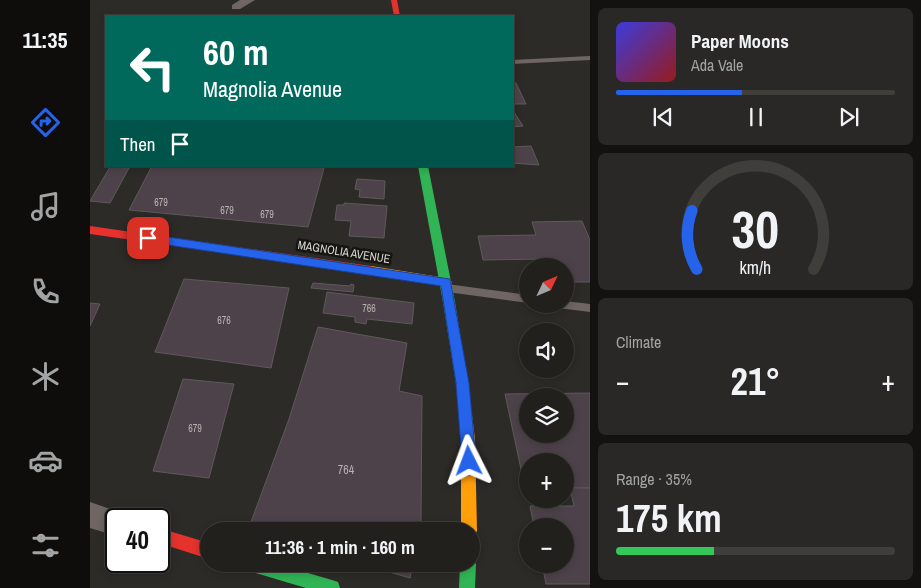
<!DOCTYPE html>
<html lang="en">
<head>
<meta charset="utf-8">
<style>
  :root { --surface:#22201d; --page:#2a2826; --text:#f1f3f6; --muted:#a2a3a4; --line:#3f3e3b; --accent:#2563eb }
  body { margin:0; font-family:"Archivo Narrow",sans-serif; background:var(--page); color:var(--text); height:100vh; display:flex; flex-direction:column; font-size:19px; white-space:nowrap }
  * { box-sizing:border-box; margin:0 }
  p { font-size:16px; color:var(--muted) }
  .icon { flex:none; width:28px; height:28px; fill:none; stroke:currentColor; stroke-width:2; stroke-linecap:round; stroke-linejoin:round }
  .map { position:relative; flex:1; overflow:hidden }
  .sheet { display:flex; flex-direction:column; gap:8px; padding:8px; background:#131210; width:331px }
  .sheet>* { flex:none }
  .top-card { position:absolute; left:15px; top:15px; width:409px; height:152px; border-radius:0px; box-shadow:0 2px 8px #0003,0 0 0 1px var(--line); background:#00695c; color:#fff; overflow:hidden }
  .needle { width:32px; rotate:46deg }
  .buttons { position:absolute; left:429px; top:258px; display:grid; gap:10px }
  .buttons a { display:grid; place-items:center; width:55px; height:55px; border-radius:50%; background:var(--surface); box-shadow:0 2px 8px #0003,0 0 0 1px var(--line); font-size:25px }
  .speed { position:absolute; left:15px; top:508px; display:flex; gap:10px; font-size:25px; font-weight:700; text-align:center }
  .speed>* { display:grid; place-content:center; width:65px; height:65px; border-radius:50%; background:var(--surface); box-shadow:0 2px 8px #0003,0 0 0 1px var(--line); line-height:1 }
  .speed .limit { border:2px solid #111; border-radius:8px; background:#fff; color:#111 }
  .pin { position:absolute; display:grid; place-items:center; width:42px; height:42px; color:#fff; margin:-21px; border-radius:10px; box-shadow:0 2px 8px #0006 }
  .me { position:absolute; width:55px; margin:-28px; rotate:357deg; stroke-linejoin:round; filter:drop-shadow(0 0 4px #0008) }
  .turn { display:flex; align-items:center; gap:18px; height:105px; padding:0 15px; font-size:22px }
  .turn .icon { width:65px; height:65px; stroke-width:2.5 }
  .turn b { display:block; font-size:35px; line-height:42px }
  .then { display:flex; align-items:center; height:48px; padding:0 15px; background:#0003; gap:10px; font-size:19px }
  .big { font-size:38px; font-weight:800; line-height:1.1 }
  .sheet .card { flex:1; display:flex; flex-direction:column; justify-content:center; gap:8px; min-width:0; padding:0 18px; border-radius:8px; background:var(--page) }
  .sheet .dial { align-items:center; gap:0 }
  .dial svg { height:130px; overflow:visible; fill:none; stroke:var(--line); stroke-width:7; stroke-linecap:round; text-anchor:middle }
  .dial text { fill:var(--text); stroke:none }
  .song { display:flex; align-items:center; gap:15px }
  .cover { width:60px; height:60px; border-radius:8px; background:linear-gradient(135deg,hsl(240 70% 55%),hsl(0 70% 35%)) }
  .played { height:5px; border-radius:2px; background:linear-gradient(90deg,var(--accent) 45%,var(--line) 45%) }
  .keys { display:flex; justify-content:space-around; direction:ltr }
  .heat { display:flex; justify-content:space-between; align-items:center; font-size:28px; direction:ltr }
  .charge { height:8px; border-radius:4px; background:linear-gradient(90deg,#34c759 35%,var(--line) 0) }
  .trip { position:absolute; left:110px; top:522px; width:280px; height:50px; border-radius:25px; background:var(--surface); box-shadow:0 2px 8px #0003,0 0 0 1px var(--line); font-weight:800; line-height:50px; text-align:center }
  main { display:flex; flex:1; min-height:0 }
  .dock { display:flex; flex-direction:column; width:90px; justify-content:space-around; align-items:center; background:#0e0d0c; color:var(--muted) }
  .dock .icon { width:35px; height:35px }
  .dock .active { color:var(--accent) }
  .dock b { font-size:22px; color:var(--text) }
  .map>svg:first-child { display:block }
  .building { fill:#4d4249; stroke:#5d5a5a; fill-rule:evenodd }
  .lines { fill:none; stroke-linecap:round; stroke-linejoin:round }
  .lane { fill:#6f6562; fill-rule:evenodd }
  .street { fill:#6f6562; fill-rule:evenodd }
  .fast { fill:#30b455; fill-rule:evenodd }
  .slow { fill:#ff9f0a; fill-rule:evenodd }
  .jam { fill:#e5322d; fill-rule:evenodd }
  .route { fill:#2563eb; stroke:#184099 }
  .labels { text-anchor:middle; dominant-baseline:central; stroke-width:5; stroke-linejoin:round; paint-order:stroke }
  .number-label { font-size:10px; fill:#b5b1af }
  .street-label { font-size:12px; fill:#d8d6d1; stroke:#161511 }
  .near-number-label { font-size:12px; fill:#b5b1af }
</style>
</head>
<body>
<main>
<nav class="dock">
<b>11:35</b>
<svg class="icon active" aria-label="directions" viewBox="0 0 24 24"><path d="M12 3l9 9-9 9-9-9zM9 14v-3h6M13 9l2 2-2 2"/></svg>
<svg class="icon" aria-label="music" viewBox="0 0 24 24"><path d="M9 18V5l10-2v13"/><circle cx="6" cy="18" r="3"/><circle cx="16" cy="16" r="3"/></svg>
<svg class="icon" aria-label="phone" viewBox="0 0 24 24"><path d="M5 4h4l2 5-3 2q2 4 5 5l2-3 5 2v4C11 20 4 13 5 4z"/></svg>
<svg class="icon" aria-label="climate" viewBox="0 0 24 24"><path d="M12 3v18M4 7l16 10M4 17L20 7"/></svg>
<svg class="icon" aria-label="car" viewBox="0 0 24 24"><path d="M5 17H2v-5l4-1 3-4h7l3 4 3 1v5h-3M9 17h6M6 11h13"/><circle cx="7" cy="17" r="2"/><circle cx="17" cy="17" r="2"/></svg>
<svg class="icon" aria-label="filters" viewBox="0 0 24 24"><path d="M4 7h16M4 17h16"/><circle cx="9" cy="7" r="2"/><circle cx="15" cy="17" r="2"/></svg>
</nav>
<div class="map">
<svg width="500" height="588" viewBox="0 0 500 588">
  <rect width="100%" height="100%" fill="#2d2b27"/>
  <g class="building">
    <polygon points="422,83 426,83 436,104 422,104"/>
    <polygon points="422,109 433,126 422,127"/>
    <polygon points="441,146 449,165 422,163 422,147"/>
    <polygon points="62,166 209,166 234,168 218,227 39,210"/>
    <polygon points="20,167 39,168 20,203 0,201"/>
    <polygon points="267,179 295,181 294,199 269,197 270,190 265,189"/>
    <polygon points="254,203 297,206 294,238 259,236 261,221 245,220 247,205 254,205"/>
    <polygon points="492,221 500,240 500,282 475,282 475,266 454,266 452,259 393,260 388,236 446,235 442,222"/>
    <polygon points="94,279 199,288 181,368 65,352"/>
    <polygon points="223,283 260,286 261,284 264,285 263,292 221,288"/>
    <polygon points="237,292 324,303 322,324 277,319 276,324 265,322 265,317 233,313"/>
    <polygon points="0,303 10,304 0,326"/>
    <polygon points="228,327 317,343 309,391 332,396 331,521 329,531 158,530 199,419"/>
    <polygon points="93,379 144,384 119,478 63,471"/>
    <path d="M 500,393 L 500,488 L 475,488 L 475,461 L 438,461 L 438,488 L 435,488 L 415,394 ZM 438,396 L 475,396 L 475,434 L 438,434 Z"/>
    <polygon points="480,488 500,488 500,584 456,584 452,564 475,564 475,526 444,526 440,506 484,506"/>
    <polygon points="272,564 323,564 320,578"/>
  </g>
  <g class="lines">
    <g class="lane">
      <polygon points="500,56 500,60 422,64 422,60"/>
      <polygon points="357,284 438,295 438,303 357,292 353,291 352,288 353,285"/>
      <polygon points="475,301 500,304 500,312 468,308 464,307 463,304 475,304"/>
    </g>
    <g class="street">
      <polygon points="150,0 165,0 150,9 142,9 142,5"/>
      <polygon points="0,502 35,514 38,519 26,519 26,536 0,528"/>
    </g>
    <g class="fast">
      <polygon points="328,166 338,166 365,302 378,384 376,388 372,390 368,388 366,384 353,302"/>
      <polygon points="381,558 386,564 385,588 369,588 370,564 381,564"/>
      <polygon points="154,564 187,564 242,580 248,582 250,588 216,588 162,572 156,570"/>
    </g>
    <g class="slow">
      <polygon points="281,266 356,278 362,282 356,286 281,274 276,270"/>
      <polygon points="372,378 376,380 378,384 385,439 387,531 384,536 381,538 381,531 371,531 371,439 366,384 368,380"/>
    </g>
    <g class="jam">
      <polygon points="301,0 307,0 310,16 304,16"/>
      <polygon points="0,226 281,266 286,270 281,274 0,234"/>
      <polygon points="69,528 119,543 119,559 69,543"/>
    </g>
  </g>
  <polygon class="route" points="58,234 360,279 379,383 386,461 384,466 379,468 374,466 372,461 366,383 351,286 58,242 53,238"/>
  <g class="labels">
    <g class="number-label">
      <text x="71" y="202">679</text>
      <text x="137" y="210">679</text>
      <text x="177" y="214">679</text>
      <text x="279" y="308">766</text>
      <text x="134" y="320">676</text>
      <text x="105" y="428">679</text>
    </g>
    <g class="street-label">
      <text transform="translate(254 252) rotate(9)">MAGNOLIA AVENUE</text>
    </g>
    <g class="near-number-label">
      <text x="256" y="470">764</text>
    </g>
  </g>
</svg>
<div class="buttons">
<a><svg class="needle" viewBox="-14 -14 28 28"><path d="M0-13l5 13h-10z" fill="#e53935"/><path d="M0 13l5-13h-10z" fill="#a2a3a4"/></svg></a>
<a><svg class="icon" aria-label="sound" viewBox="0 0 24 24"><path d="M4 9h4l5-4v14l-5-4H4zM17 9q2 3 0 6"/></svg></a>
<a><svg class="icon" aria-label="layers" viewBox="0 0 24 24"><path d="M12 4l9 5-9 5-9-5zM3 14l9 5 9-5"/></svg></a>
<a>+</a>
<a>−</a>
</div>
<div class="speed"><div class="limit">40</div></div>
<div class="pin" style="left:58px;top:238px;background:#d93025"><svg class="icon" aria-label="arrive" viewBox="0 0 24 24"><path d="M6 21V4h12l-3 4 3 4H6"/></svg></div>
<svg class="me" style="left:379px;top:461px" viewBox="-20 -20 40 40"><path d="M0-17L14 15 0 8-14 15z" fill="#2563eb" stroke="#fff" stroke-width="4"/></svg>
<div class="trip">11:36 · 1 min · 160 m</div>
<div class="top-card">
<div class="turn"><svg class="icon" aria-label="left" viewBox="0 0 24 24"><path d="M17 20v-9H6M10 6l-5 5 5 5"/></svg><div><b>60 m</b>Magnolia Avenue</div></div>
<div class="then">Then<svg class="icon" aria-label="arrive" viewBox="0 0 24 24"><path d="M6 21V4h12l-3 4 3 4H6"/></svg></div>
</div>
</div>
<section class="sheet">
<div class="card">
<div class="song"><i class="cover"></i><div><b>Paper Moons</b><p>Ada Vale</p></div></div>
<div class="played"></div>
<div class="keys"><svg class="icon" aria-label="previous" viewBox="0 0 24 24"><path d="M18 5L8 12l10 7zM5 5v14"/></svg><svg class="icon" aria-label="pause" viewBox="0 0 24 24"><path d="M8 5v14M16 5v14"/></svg><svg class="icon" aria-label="next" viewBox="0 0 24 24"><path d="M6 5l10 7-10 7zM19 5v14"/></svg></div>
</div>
<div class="card dial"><svg viewBox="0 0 100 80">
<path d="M14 69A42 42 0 1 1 86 69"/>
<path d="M14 69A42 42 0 0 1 11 33" stroke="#2563eb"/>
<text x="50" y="56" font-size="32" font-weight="700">30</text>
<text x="50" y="72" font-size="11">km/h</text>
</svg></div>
<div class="card"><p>Climate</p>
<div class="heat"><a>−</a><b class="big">21°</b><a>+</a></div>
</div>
<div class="card"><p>Range · 35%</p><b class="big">175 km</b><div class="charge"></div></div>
</section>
</main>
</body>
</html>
